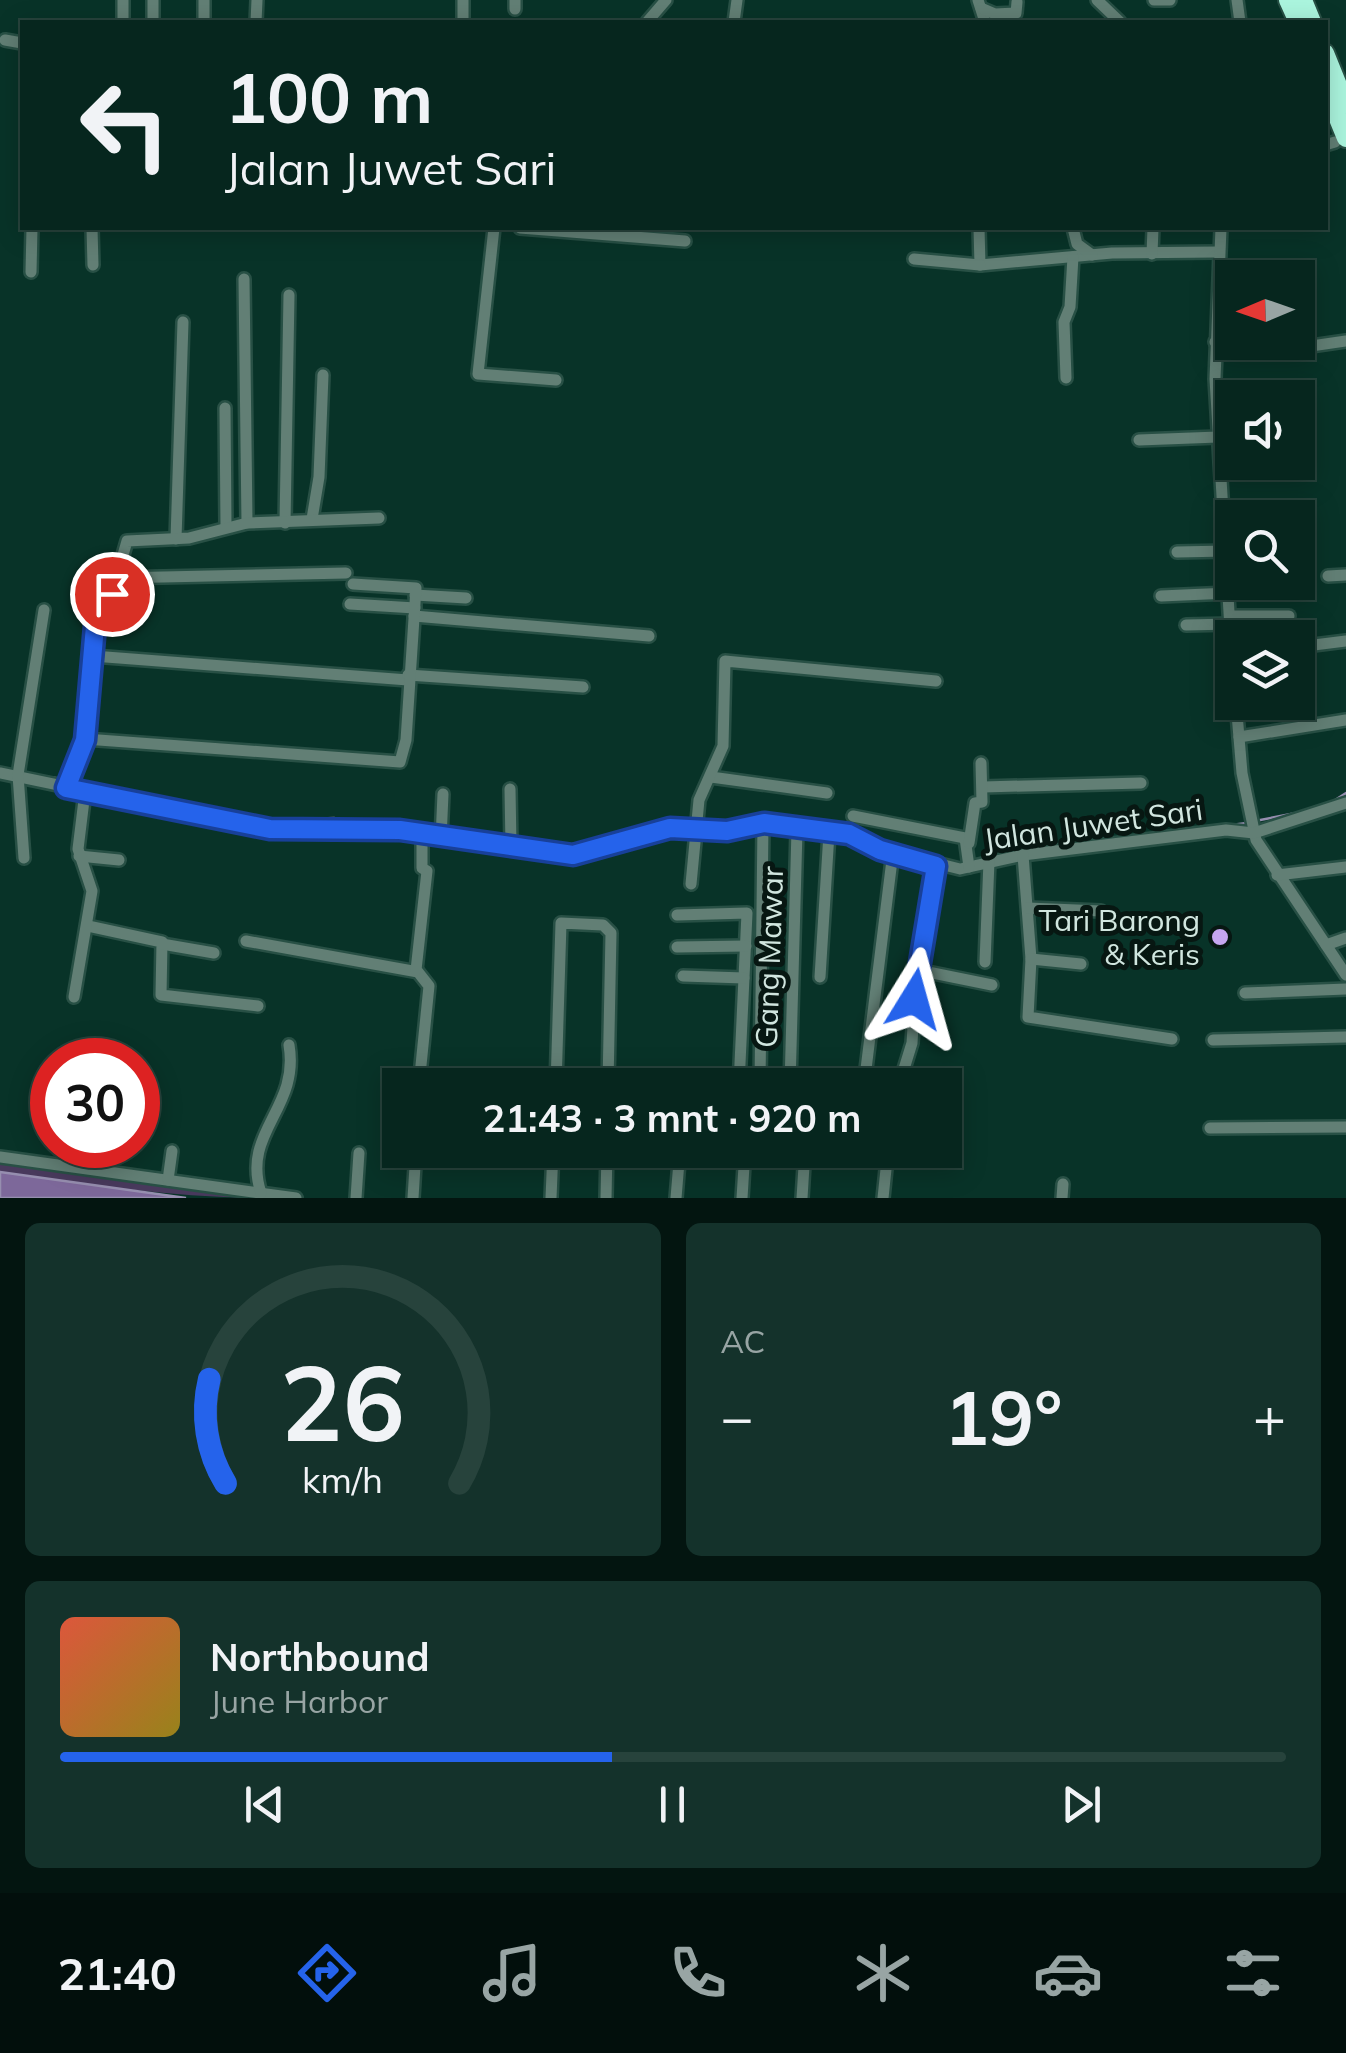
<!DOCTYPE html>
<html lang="id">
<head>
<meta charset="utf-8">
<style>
  :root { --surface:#06261e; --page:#14322b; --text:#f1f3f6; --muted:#98a5a4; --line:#27433c; --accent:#2563eb }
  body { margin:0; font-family:Mulish,sans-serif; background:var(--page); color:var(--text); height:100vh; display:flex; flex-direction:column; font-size:38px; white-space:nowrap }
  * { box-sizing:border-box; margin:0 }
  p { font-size:32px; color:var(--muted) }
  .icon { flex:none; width:55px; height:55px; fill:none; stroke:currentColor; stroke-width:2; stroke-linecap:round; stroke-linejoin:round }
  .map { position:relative; height:1198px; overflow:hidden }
  .details { display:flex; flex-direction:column; gap:25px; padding:25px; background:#031510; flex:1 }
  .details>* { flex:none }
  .guide { position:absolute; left:20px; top:20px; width:1308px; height:210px; border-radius:0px; box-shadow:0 5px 25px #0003,0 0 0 2px var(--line); background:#06261e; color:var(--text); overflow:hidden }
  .needle { width:65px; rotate:268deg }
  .buttons { position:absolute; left:1215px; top:260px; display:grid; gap:20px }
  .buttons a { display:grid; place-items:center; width:100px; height:100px; border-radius:0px; background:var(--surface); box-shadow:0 5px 25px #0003,0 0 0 2px var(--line); font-size:50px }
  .speed { position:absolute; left:30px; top:1038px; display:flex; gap:20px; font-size:50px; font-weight:700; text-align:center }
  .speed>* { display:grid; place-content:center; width:130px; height:130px; border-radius:50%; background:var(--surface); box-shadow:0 5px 25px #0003,0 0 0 2px var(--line); line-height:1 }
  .speed .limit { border:15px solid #d22; background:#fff; color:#111 }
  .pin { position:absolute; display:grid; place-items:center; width:85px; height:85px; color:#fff; margin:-42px; border:5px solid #fff; border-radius:50%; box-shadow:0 2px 10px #0007 }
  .me { position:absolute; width:110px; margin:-55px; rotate:8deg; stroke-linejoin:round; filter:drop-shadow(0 0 8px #0008) }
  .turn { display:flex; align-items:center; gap:35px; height:210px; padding:0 40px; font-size:45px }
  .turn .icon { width:130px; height:130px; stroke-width:2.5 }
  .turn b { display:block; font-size:70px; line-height:85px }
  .big { font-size:75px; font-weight:700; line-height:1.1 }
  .details .tile { flex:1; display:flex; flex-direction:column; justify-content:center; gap:15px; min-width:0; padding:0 35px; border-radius:15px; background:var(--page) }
  .details .dial { align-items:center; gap:0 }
  .dial svg { height:260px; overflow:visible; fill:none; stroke:var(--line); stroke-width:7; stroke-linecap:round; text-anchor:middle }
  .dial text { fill:var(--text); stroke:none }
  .song { display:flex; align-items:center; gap:30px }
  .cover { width:120px; height:120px; border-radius:15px; background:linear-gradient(135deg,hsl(10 70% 55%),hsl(50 70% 35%)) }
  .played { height:10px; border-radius:5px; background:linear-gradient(90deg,var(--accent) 45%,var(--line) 45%) }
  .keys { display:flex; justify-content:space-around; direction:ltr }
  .heat { display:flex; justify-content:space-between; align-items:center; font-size:55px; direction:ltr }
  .details .tiles { flex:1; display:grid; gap:25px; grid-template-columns:1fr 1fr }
  .tile:last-child { grid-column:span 2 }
  .trip { position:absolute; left:382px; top:1068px; width:580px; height:100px; border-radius:0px; background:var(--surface); box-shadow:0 5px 25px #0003,0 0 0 2px var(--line); font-weight:700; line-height:100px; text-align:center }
  .menu { display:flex; height:160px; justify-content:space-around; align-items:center; background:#020f0c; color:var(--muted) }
  .menu .icon { width:70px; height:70px }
  .menu .selected { color:var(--accent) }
  .menu b { font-size:45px; color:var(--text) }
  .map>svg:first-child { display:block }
  .green { fill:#48395c }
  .water { fill:#7d689a; stroke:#968eaf; stroke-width:2.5 }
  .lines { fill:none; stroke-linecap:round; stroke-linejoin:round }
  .stream { stroke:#968eaf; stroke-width:2.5 }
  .minor-casing { stroke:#285045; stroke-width:16 }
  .highway-casing { stroke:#285045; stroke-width:22 }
  .minor { stroke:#627f75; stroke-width:11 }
  .highway { stroke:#abf5de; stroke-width:18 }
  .route-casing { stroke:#184099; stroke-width:25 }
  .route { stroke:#2563eb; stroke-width:18 }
  .poi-dot { fill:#c6a6f0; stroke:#071712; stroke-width:4 }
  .labels { text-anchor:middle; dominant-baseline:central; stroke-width:10; stroke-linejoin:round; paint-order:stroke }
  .street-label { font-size:30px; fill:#d1e6df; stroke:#071712 }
  .poi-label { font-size:30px; fill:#d1e6df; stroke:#071712; text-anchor:end }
</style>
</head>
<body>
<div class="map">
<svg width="1346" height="1198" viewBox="0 0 1346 1198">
  <rect width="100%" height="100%" fill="#083328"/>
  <path class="green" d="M 0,1162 L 267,1198 C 176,1198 89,1185 0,1172 Z"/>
  <polygon class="water" points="0,1172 186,1198 0,1198"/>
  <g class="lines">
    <g class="stream">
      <polyline points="41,776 63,779"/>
      <polyline points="1332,802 1346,793"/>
      <polyline points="260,821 334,818 366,825"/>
      <polyline points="1255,821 1301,812"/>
      <polyline points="701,823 738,822"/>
      <polyline points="1231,825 1247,823"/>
      <polyline points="624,835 669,820 693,823"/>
      <polyline points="993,856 1009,852"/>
    </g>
    <defs>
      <g id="minor">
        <polyline points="978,0 985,22"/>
        <polyline points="1097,0 1120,22"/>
        <polyline points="1154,0 1170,0"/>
        <polyline points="1237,0 1240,22"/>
        <polyline points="981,8 995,14 1016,13 1017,2"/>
        <polyline points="515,9 515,0"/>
        <polyline points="123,22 123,0"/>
        <polyline points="153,22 153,0"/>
        <polyline points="204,22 204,0"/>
        <polyline points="256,22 257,0"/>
        <polyline points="463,22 463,0"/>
        <polyline points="647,22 666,0"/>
        <polyline points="734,22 737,0"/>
        <polyline points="5,40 22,43"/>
        <polyline points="1325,145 1335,142"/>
        <polyline points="92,228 93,265"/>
        <polyline points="494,228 478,374 556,380"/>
        <polyline points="520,228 685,241"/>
        <polyline points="979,228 980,265 1112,253 1218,252"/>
        <polyline points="1073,228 1077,244 1092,255"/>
        <polyline points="1221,228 1215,379 1232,662"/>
        <polyline points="1152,254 1153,228"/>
        <polyline points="914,259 980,265"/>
        <polyline points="31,272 32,228"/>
        <polyline points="244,279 247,523"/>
        <polyline points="1215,342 1277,351 1346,341"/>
        <polyline points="1066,378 1064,322 1070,307 1073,257"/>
        <polyline points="225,408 226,527"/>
        <polyline points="1139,440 1218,437"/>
        <polyline points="312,519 319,477 323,375"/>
        <polyline points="285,523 289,295"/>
        <polyline points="176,539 183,322"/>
        <polyline points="1177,552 1227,551"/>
        <polyline points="1328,576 1346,575"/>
        <polyline points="116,578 346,573"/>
        <polyline points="415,595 466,598"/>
        <polyline points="1161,596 1229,593"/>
        <polyline points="350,604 415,608"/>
        <polyline points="414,616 649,636"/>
        <polyline points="1230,616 1289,616"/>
        <polyline points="1186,625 1231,624"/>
        <polyline points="1298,647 1346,641"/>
        <polyline points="93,656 408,680"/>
        <polyline points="408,675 583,687"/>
        <polyline points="1298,684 1305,684"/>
        <polyline points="1236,702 1242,773 1256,840 1346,975"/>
        <polyline points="1239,737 1346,720"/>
        <polyline points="85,739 400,762 406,740 416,588 353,584"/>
        <polyline points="0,773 270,829 400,830 573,855 670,828 727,831 757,822 849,834 880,849 960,869 1023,855 1226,830 1254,833 1346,803"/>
        <polyline points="711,777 827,793"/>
        <polyline points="66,787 85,739 95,626 112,593 127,541 189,538 247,523 379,518"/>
        <polyline points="983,787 1141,783"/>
        <polyline points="510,789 511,846"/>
        <polyline points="853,816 965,838 969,867"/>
        <polyline points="441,839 443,794"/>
        <polyline points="969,843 975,803 982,802 981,763"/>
        <polyline points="1023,855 1031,959 1028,1017 1172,1039"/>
        <polyline points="79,856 119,860"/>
        <polyline points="24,858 18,775 44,610"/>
        <polyline points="1277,875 1346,867"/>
        <polyline points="691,884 699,800 723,746 725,661 936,681"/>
        <polyline points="1028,908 1101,911"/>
        <polyline points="677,915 747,913 739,1085"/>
        <polyline points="88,926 162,942 161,995 258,1006"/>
        <polyline points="246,941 418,972 429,986 419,1085"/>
        <polyline points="162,944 214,953"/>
        <polyline points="1326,945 1346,938"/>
        <polyline points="677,947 746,946"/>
        <polyline points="1031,959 1081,964"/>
        <polyline points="985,962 989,861"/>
        <polyline points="416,970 427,871 422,868 422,834"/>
        <polyline points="918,970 992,985"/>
        <polyline points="683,976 744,978"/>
        <polyline points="820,977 829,833"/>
        <polyline points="1245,993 1346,989"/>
        <polyline points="74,997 92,891 78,849 85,792"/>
        <polyline points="1213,1040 1346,1037"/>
        <polyline points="556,1085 561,923 603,925 611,933 608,1085"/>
        <polyline points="760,1085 763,823"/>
        <polyline points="790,1085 797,830"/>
        <polyline points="864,1085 893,852"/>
        <polyline points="899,1085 912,1043 916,981 936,866"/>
        <polyline points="1210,1128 1346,1127"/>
        <polyline points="0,1157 296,1198"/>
        <polyline points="168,1180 172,1151"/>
        <path d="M 261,1193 C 241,1132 300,1109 289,1045"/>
        <polyline points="356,1198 359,1153"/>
        <polyline points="413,1198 416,1150"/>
        <polyline points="551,1198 553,1150"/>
        <polyline points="606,1198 607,1150"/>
        <polyline points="676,1198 680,1150"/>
        <polyline points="742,1198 745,1150"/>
        <polyline points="802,1198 805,1150"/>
        <polyline points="883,1198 888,1150"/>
        <polyline points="1062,1198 1063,1184"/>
      </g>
      <g id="highway">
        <polyline points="1288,0 1298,22"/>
        <polyline points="1303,0 1312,22"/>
        <polyline points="1325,53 1346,105"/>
        <polyline points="1325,87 1346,138"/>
      </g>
    </defs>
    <use href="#minor" class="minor-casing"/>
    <use href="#highway" class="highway-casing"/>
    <use href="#minor" class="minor"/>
    <use href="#highway" class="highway"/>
  </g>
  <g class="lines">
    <defs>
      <polyline id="route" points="112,594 95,626 85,740 66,788 270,829 400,830 573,855 670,828 727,831 764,823 849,834 880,850 936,866 914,999"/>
    </defs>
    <use href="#route" class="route-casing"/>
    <use href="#route" class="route"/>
  </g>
  <circle class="poi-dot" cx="1220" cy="937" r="10"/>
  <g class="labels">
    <g class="street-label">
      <text transform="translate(1093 824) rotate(-8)">Jalan Juwet Sari</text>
      <text transform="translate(769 957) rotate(-88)">Gang Mawar</text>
    </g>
    <g class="poi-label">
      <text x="1200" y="920">Tari Barong<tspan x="1200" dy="34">&amp; Keris</tspan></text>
    </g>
  </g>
</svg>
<div class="buttons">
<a><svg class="needle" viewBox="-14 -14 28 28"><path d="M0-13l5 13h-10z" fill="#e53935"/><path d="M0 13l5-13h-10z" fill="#98a5a4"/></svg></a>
<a><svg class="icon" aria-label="sound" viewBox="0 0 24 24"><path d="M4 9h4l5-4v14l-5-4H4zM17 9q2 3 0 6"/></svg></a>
<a><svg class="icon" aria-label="search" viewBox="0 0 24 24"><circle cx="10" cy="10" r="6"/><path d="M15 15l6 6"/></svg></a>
<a><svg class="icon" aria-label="layers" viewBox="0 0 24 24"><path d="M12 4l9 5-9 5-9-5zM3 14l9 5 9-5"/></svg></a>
</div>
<div class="speed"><div class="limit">30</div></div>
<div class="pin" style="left:112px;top:594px;background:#d93025"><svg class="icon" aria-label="arrive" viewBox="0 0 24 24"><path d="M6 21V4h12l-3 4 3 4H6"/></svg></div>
<svg class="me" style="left:914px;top:999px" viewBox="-20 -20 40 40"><path d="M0-17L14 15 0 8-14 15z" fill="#2563eb" stroke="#fff" stroke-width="4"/></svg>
<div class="trip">21:43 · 3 mnt · 920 m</div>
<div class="guide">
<div class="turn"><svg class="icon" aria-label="left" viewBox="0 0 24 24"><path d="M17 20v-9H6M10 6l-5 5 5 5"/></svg><div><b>100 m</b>Jalan Juwet Sari</div></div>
</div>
</div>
<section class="details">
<div class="tiles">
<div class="tile dial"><svg viewBox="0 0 100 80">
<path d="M14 69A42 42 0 1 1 86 69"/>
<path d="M14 69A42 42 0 0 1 9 37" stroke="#2563eb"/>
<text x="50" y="56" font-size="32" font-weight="700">26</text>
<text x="50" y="72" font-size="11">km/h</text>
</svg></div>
<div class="tile"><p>AC</p>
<div class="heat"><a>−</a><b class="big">19°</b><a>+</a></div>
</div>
<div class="tile">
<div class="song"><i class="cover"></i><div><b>Northbound</b><p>June Harbor</p></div></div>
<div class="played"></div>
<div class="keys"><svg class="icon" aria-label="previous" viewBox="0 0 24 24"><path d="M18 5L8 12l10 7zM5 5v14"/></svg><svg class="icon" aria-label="pause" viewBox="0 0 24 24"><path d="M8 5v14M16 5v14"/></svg><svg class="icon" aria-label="next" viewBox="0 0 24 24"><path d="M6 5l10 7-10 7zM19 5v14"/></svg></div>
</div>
</div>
</section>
<nav class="menu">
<b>21:40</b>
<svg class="icon selected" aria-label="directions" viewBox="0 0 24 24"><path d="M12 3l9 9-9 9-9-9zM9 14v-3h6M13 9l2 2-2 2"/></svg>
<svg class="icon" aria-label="music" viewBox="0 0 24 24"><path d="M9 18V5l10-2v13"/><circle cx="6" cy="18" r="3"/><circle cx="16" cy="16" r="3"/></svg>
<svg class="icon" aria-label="phone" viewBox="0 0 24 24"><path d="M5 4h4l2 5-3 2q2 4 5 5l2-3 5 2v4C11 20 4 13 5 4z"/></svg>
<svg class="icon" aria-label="climate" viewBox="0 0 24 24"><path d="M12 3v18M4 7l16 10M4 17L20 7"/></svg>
<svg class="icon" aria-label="car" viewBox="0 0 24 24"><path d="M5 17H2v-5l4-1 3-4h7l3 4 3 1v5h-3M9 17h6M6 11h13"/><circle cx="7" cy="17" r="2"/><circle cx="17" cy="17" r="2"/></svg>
<svg class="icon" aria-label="filters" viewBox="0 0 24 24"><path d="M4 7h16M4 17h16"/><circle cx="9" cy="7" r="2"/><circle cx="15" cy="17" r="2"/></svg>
</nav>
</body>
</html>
